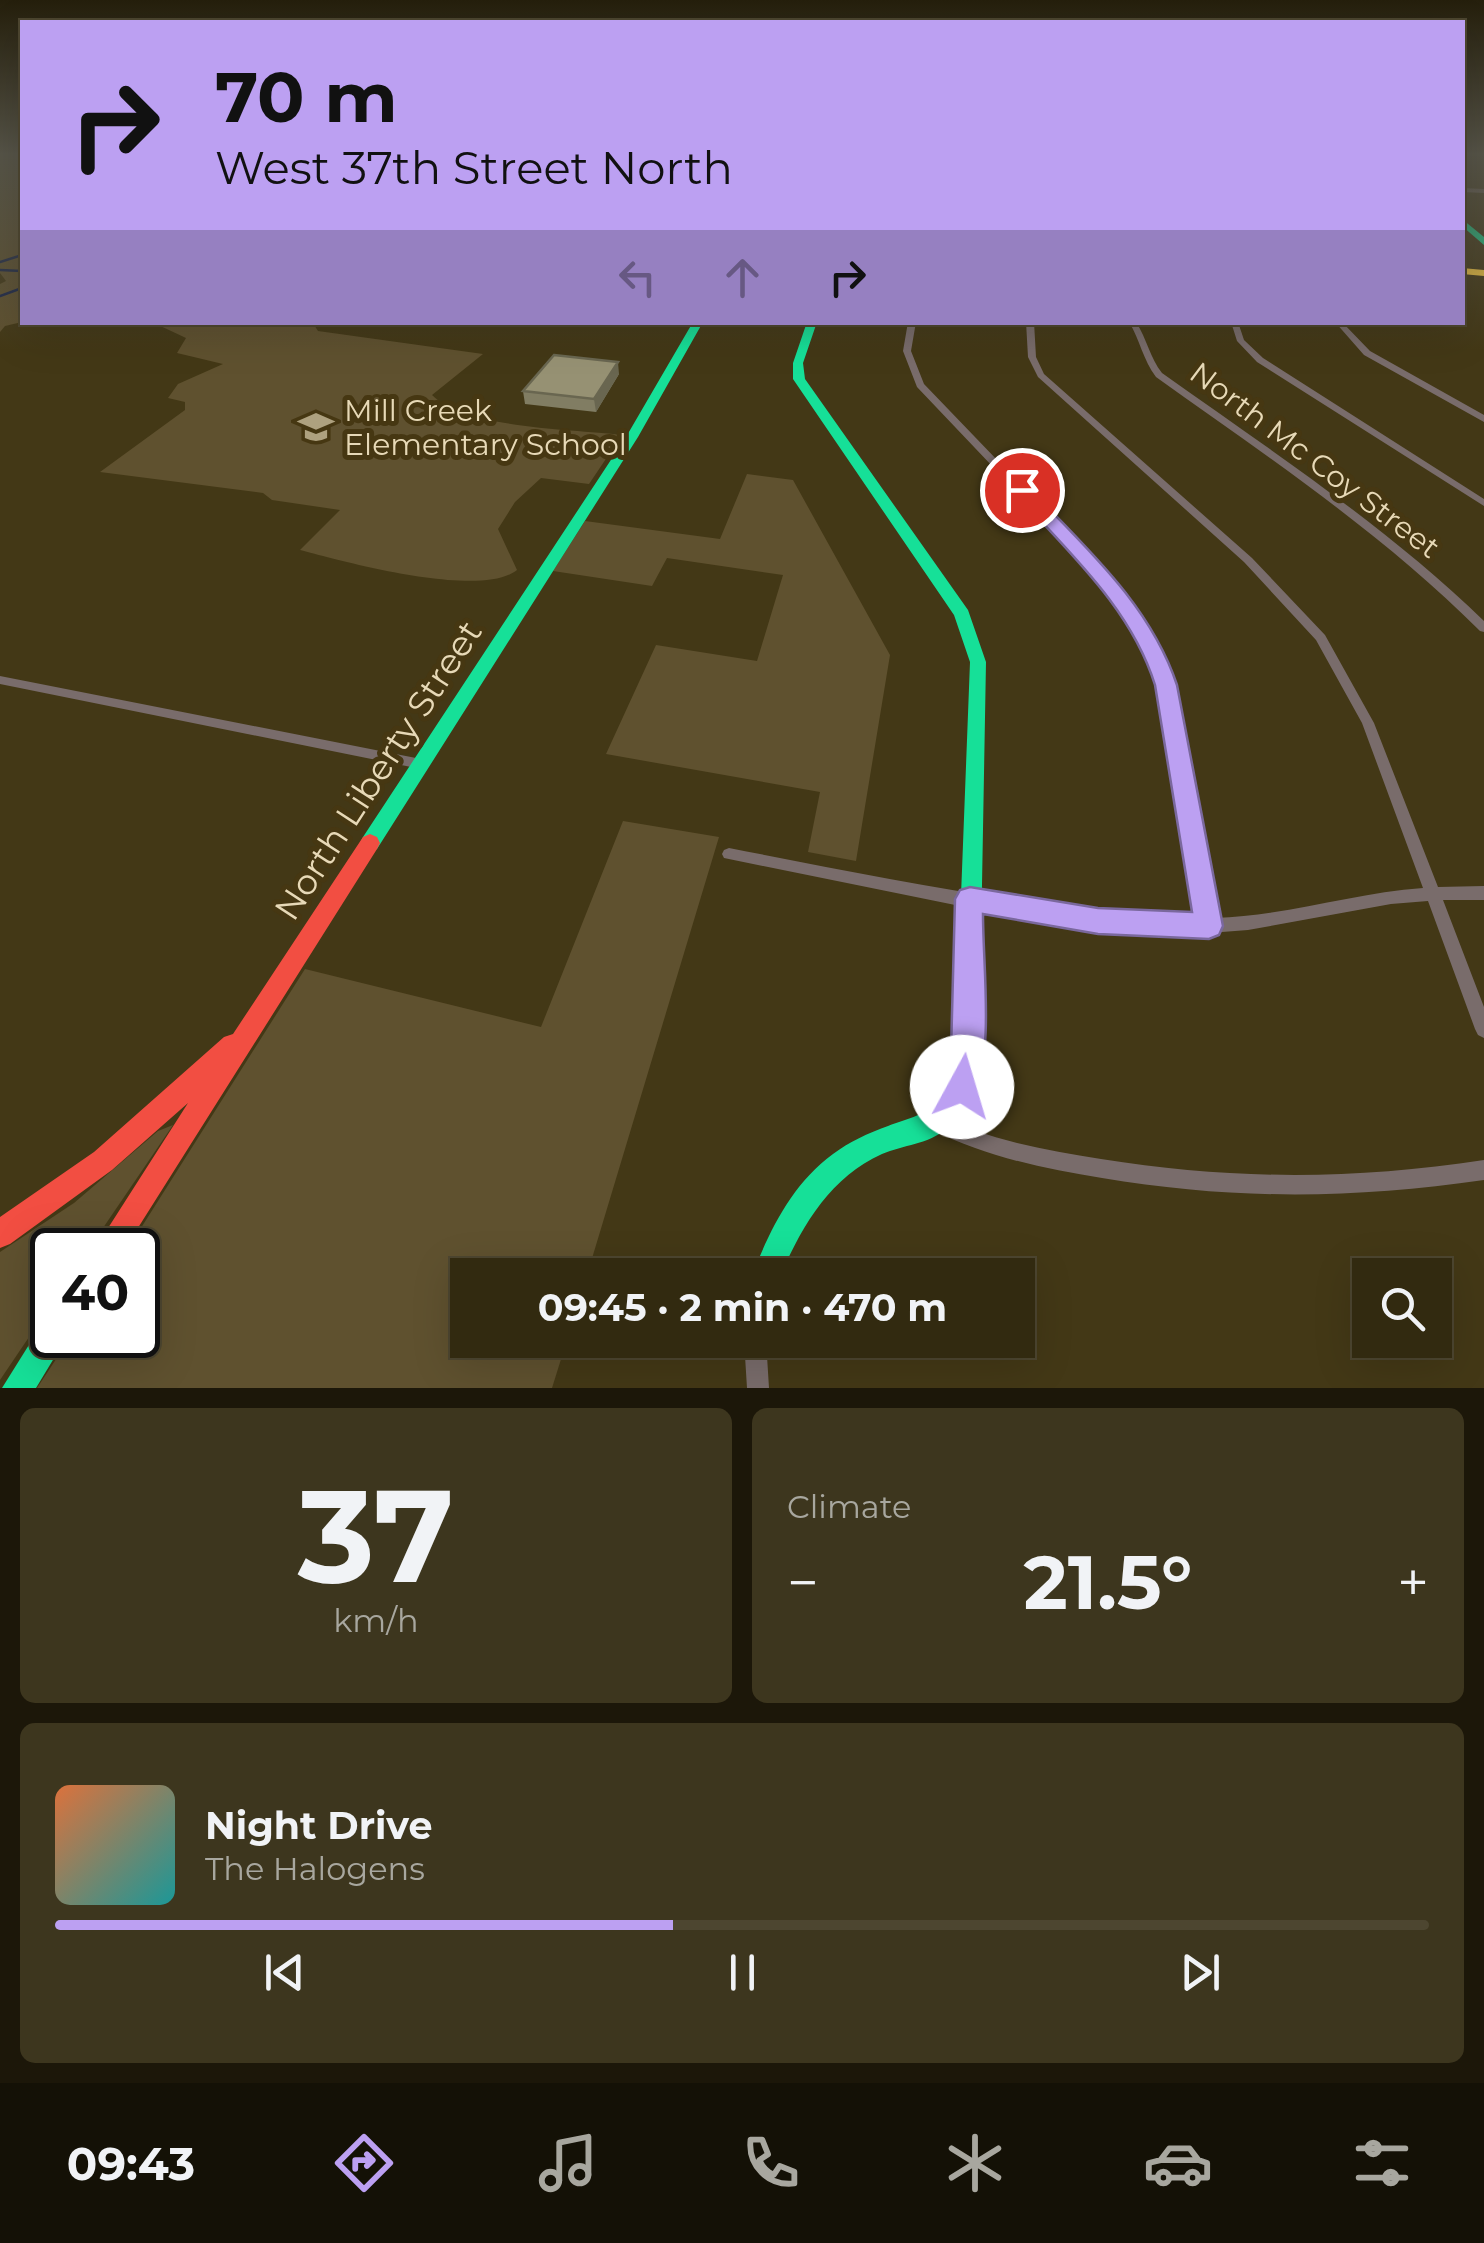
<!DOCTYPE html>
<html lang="en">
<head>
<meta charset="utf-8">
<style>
  :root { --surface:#322a10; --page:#3d361e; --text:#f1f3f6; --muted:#a8a79f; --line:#4d4630; --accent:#bca0f2 }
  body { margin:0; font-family:Montserrat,sans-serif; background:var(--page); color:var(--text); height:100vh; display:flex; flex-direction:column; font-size:38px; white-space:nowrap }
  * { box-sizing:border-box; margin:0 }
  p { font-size:32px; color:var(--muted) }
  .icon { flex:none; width:55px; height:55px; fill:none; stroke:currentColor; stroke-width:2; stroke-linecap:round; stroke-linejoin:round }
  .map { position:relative; height:1388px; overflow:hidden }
  .sheet { display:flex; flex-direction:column; gap:20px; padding:20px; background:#1c1709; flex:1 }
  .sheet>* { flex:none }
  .top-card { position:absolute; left:20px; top:20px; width:1445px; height:305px; border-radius:0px; box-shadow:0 10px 40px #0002,0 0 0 2px var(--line); background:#bca0f2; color:#111; overflow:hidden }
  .buttons { position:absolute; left:1352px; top:1258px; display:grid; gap:20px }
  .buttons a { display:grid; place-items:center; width:100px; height:100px; border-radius:0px; background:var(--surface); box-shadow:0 10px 40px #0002,0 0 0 2px var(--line); font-size:50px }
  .speed { position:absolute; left:30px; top:1228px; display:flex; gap:20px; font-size:50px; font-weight:700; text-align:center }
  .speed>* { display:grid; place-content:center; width:130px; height:130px; border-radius:50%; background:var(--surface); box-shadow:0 10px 40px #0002,0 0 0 2px var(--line); line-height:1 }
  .speed .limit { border:5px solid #111; border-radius:15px; background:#fff; color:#111 }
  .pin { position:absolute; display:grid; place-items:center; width:85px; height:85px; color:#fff; margin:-42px; border:5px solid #fff; border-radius:50%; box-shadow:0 2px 10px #0007 }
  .me { position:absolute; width:110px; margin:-55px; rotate:6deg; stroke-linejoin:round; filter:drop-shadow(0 0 8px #0008) }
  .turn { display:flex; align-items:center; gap:35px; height:210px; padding:0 30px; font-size:45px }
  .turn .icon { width:130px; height:130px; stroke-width:2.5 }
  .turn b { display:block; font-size:70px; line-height:85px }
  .lanes { display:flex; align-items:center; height:95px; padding:0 30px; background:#0003; justify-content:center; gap:50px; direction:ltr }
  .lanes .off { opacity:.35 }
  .big { font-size:75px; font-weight:700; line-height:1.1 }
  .sheet .widget { flex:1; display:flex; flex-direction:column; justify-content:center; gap:15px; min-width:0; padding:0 35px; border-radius:15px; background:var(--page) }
  .sheet .dial { align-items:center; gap:0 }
  .dial b { font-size:130px; line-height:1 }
  .song { display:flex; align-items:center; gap:30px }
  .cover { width:120px; height:120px; border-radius:15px; background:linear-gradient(135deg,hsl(20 70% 55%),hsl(180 70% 35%)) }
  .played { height:10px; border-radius:5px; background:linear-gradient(90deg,var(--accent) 45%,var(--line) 45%) }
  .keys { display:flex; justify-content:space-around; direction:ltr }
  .heat { display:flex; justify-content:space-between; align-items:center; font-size:55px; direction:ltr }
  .sheet .tiles { flex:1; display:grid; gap:20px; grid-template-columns:1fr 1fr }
  .widget:last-child { grid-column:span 2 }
  .trip { position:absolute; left:450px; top:1258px; width:585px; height:100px; border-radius:0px; background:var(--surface); box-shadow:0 10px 40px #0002,0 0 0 2px var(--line); font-weight:700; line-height:100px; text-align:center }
  .tab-bar { display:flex; height:160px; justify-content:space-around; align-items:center; background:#141106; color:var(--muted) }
  .tab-bar .icon { width:70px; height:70px }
  .tab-bar .on { color:var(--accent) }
  .tab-bar b { font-size:45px; color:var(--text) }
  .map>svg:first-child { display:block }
  .green { fill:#5f512f }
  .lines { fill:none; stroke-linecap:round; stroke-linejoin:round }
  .stream { stroke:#1a264c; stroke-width:2.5 }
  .street { fill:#796c6b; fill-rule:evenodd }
  .fast { fill:#16e098; fill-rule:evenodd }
  .slow { fill:#ffcf43; fill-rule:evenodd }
  .jam { fill:#f24e42; fill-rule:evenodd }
  .wall { fill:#817d63 }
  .shaded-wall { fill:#696650 }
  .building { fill:#969173; stroke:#696650; stroke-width:2.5 }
  .route { fill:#bca0f2; stroke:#7a689d; stroke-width:2.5 }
  .labels { text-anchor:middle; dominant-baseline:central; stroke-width:10; stroke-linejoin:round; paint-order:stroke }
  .far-poi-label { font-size:30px; fill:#e7d9b7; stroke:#463712; text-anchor:start }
  .far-street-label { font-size:30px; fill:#e7d9b7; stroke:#463712 }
  .street-label { font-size:35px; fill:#e7d9b7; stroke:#463712 }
</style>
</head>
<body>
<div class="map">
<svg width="1484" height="1388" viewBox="0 0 1484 1388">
  <rect width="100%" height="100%" fill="#433816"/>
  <g class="green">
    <polygon points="0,155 22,155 22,322 5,326 0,332 0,284 6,281 0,273"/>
    <path d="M 154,323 L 313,323 L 318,331 L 483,354 L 432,395 C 466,429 574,429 622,435 L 589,484 L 541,478 L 515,502 L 498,529 L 517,570 C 481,599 345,562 300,550 L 340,510 L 272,500 L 263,493 L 100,472 L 185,410 L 185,402 L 168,398 L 178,384 L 223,364 L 177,353 L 186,338 Z"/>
    <polygon points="747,474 793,480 890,655 856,861 808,852 820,792 606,754 656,645 757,661 783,575 667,558 652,586 553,571 585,521 720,539"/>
    <polygon points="623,821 719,837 587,1275 468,1275 468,1340 567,1340 552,1388 37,1388 72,1335 138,1335 138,1250 127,1250 305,969 541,1027"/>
    <polygon points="173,1125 88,1250 52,1250 52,1303 0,1380 0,1252 74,1203 158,1131"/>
  </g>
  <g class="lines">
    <g class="stream">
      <polyline points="0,262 22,255"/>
      <polyline points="0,270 22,271"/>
      <polyline points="0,296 22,288"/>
    </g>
    <g class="street">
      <polygon points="1462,188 1484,189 1484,193 1462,192"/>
      <path d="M 908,322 L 916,322 L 911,351 L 924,384 L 1096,563 L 1150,631 L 1172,685 L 1215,918 C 1286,916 1353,893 1423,888 L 1362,723 L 1316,640 L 1244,562 L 1038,377 L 1028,357 L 1026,322 L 1034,322 L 1036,357 L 1044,374 L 1252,558 L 1325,635 L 1374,723 L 1438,887 L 1484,886 L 1484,900 L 1443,900 L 1484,1007 L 1484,1038 L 1478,1035 L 1475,1029 L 1428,901 L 1391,904 L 1248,930 L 1209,933 L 1144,930 L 1084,924 L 965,907 L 724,858 L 722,854 L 724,850 L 729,848 C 885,878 1040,911 1200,918 L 1160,685 L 1139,632 L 1088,567 L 917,387 L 903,351 Z"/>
      <path d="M 1129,322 L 1136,322 C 1147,339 1150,358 1162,373 C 1273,452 1386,526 1484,621 L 1484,632 L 1480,631 C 1382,533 1268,457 1156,377 C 1143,360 1140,340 1129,322 Z"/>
      <polygon points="1231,322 1238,322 1244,340 1263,358 1484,499 1484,506 1257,362 1237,341"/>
      <polygon points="1335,322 1342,322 1370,351 1484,415 1484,422 1364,355"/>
      <polygon points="0,676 421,759 426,760 428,764 426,768 421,769 0,684"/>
      <path d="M 939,1114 C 951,1119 962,1125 974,1130 C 1015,1145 1058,1152 1101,1159 C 1233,1180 1352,1180 1484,1160 L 1484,1180 C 1352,1199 1233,1200 1102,1178 C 1043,1169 986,1156 932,1130 L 930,1123 L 932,1116 Z"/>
      <polygon points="744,1340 766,1340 769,1388 747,1388"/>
    </g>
    <g class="fast">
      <polygon points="1462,219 1484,237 1484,245 1462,226"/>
      <polygon points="693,322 703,322 638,437 377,849 370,852 363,849 360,843 363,837 626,437"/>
      <path d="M 807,322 L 817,322 L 803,363 L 805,379 L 968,610 L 986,662 L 979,1052 C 973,1077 967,1111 946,1129 C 929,1144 903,1145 882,1154 C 831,1177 802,1225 781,1275 L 752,1275 C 770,1230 792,1184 833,1154 C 849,1142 868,1133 888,1126 C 908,1118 928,1116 940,1096 C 948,1083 951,1067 955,1052 L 970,662 L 954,615 L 793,379 L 793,363 Z"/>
      <polygon points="52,1320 52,1335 68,1335 36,1388 2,1388 42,1324"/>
    </g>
    <polygon class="slow" points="1462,268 1484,270 1484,276 1462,274"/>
    <polygon class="jam" points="370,834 377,837 380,843 377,849 124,1250 94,1250 188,1103 112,1170 10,1244 0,1248 0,1217 94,1152 224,1037 233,1034 363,837"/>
  </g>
  <polygon class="wall" points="619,374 596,412 525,404 523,391"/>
  <polygon class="shaded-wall" points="618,362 619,374 596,412 594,399"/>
  <polygon class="building" points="554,355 618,362 594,399 523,391"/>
  <linearGradient id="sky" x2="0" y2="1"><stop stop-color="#251f0c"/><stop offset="0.44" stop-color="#555347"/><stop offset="1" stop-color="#555347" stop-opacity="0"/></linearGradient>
  <rect width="1484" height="350" fill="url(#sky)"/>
  <path class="route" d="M 1022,485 L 1028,487 C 1085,547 1150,604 1177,685 L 1223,926 L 1219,935 L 1209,939 L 1098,934 L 983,914 C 983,968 994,1049 974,1098 L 962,1103 L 950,1098 L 946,1087 L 951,1052 L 955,899 L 960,890 L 970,887 L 1098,908 L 1192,912 L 1155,685 C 1131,608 1069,553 1016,494 L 1016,487 Z"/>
  <defs>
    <symbol id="school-bare" viewBox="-9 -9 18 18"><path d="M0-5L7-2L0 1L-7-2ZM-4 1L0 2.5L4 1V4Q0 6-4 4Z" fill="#aea17f" stroke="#463712" stroke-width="2.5" paint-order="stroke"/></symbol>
  </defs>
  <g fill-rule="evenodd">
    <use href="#school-bare" x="291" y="402" width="50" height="50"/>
  </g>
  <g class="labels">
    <g class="far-poi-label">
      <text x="344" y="410">Mill Creek<tspan x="344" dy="34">Elementary School</tspan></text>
    </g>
    <g class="far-street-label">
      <text transform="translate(1315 460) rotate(37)">North Mc Coy Street</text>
    </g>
    <g class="street-label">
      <text transform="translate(378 770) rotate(-57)">North Liberty Street</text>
    </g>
  </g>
</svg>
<div class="buttons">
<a><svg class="icon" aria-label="search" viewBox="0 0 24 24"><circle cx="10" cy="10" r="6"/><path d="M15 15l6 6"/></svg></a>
</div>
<div class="speed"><div class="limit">40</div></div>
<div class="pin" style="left:1022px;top:490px;background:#d93025"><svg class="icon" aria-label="arrive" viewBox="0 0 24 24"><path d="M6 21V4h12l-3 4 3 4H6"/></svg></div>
<svg class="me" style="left:962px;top:1087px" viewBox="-20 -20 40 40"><circle r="19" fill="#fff"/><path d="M0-13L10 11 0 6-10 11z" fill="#bca0f2"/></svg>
<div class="trip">09:45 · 2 min · 470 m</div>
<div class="top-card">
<div class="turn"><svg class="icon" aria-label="right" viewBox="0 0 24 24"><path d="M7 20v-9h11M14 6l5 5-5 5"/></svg><div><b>70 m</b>West 37th Street North</div></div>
<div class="lanes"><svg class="icon off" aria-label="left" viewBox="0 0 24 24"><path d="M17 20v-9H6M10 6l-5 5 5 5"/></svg><svg class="icon off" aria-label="ahead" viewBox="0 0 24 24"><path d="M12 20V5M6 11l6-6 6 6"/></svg><svg class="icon" aria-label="right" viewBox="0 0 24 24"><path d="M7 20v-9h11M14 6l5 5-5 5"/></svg></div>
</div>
</div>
<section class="sheet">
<div class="tiles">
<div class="widget dial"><b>37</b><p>km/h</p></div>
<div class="widget"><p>Climate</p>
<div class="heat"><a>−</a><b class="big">21.5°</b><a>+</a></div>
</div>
<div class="widget">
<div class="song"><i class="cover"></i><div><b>Night Drive</b><p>The Halogens</p></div></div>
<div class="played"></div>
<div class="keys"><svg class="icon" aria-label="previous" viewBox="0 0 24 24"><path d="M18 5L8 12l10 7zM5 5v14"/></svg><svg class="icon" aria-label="pause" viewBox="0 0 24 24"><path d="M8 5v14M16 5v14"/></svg><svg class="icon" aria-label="next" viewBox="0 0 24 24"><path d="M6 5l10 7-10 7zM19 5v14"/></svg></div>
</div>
</div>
</section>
<nav class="tab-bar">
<b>09:43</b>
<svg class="icon on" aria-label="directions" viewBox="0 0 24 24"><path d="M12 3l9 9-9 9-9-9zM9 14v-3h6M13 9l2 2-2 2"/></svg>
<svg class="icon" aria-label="music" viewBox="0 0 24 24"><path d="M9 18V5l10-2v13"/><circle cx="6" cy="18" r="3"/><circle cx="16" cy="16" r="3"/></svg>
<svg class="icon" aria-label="phone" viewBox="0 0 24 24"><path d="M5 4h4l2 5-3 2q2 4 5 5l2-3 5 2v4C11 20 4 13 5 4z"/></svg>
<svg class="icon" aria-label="climate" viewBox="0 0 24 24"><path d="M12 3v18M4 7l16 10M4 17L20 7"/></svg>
<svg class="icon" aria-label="car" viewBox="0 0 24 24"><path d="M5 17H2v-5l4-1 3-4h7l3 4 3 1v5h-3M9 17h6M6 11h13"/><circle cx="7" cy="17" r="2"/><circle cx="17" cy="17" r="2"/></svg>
<svg class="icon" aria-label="filters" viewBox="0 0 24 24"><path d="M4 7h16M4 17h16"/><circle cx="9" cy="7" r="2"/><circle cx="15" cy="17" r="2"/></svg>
</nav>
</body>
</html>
